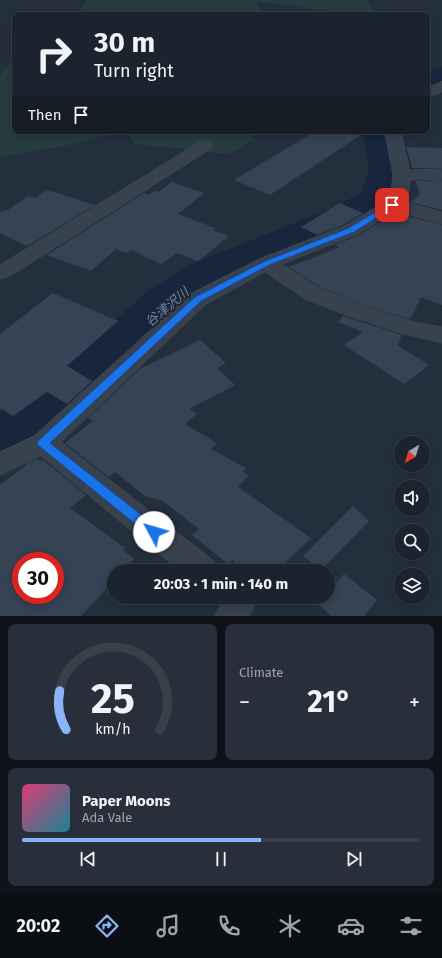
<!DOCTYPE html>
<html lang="en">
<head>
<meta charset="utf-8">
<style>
  :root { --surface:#1b232e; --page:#282f3a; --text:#f1f3f6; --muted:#a0a4aa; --line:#39404a; --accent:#8ab4f8 }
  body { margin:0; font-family:"Fira Sans","Noto Sans JP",sans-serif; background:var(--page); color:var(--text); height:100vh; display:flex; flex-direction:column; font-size:15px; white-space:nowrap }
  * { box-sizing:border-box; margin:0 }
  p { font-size:13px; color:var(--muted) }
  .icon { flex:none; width:22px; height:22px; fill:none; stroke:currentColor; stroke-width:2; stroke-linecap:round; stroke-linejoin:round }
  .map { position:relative; height:616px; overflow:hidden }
  .details { display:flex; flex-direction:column; gap:8px; padding:8px; background:#0f1319; flex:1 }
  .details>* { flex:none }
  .hud { position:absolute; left:12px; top:12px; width:418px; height:122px; border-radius:8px; box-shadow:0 2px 10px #0003,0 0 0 1px var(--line); background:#1b232e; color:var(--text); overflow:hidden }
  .needle { width:26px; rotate:218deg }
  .buttons { position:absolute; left:394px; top:436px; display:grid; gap:8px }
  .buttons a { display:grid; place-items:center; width:36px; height:36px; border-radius:50%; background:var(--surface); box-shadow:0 2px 10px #0003,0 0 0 1px var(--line); font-size:20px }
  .speed { position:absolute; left:12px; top:552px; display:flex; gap:8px; font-size:20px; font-weight:700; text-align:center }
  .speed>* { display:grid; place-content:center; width:52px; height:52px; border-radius:50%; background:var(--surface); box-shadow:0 2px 10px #0003,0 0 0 1px var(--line); line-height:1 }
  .speed .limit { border:6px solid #d22; background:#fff; color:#111 }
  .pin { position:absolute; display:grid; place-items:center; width:34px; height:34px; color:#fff; margin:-17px; border-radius:8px; box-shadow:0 2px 6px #0006 }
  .me { position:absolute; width:44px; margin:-22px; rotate:309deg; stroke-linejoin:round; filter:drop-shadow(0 0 3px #0008) }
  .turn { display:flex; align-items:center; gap:14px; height:84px; padding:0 16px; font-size:18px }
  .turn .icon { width:52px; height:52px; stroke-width:2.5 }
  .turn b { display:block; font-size:28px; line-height:34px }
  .then { display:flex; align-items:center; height:38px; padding:0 16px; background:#0003; gap:8px; font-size:15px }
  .big { font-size:30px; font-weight:700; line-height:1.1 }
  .details .card { flex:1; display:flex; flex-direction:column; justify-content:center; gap:6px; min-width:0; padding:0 14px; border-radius:8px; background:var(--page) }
  .details .dial { align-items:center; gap:0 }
  .dial svg { height:104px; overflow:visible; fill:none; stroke:var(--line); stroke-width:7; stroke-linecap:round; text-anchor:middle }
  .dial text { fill:var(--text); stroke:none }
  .song { display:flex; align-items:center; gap:12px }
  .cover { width:48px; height:48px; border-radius:6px; background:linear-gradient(135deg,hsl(340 70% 55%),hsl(190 70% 35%)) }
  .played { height:4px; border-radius:2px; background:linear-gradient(90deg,var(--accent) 60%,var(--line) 60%) }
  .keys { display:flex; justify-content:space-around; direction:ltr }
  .heat { display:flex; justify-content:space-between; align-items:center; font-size:22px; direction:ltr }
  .details .tiles { flex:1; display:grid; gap:8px; grid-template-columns:1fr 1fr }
  .card:last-child { grid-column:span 2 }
  .trip { position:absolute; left:107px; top:564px; width:228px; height:40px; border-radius:20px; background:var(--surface); box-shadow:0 2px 10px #0003,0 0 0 1px var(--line); font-weight:700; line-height:40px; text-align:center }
  .menu { display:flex; height:64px; justify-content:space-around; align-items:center; background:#0b0e12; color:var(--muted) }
  .menu .icon { width:28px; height:28px }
  .menu .on { color:var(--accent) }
  .menu b { font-size:18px; color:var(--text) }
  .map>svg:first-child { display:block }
  .green { fill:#263c3f }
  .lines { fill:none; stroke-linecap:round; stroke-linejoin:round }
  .river { fill:#17263c; fill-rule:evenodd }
  .building { fill:#364354; fill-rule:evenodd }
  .minor-casing { stroke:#414a57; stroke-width:1 }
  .minor { fill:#38414e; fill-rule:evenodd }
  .route { fill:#1a73e8; stroke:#114b97 }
  .labels { text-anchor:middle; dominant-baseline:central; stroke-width:4; stroke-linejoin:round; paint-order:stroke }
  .water-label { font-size:13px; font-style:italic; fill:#6d86a8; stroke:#1d2633 }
</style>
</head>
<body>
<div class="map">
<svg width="442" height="616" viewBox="0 0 442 616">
  <rect width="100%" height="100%" fill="#242f3e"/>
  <g class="green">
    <polygon points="88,0 367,0 374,11 354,15 257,1 262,12 280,15 103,15 79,10"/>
    <polygon points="15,54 15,131 125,131 55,148 0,157 0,76"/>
    <polygon points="126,131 251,131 253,140 229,154 135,144"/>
  </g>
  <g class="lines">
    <g class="river">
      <polygon points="442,67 442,93 427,98 427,72"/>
      <polygon points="362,131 402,131 413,172 405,198 398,208 388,216 361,230 225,287 187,314 84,418 51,445 24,461 0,468 0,413 40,386 149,290 189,265 327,210 356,196 362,192 369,172"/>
    </g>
  </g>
  <g class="building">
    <polygon points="316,131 367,131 270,195 234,180"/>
    <polygon points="406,147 442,148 442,168 412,168"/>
    <polygon points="442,180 442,210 410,202 420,195 416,181"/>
    <polygon points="172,182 204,193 178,214 215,228 213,230 229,236 198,261 177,253 161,264 131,250 126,253 116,249 91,271 47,255 144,193 148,195 155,191 158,192"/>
    <polygon points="47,190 95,205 27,246 0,233 0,212 8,210 28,196 35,198"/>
    <polygon points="340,203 363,213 343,225 317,235 301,227"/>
    <polygon points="396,213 442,225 442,305 421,297 410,319 362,304 322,288 289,267 340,247 335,245 359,235"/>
    <polygon points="53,293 118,321 67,366 92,381 67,404 47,392 13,416 0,408 0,334"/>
    <polygon points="343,316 402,335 397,345 429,365 404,384 344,345 363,332 338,322"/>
    <polygon points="200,340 226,363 217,368 235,385 189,409 197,414 185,424 217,443 211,449 246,468 243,472 249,475 238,487 311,538 277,571 246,571 232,560 228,564 192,535 199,529 163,501 145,496 115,472 109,477 65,443 93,421 88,418 140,369"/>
    <path d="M 38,459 L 41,461 L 43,460 L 86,495 L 70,508 L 125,548 L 123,550 L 134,559 L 123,571 L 114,571 L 114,581 L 81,616 L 0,616 L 0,485 L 29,463 ZM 21,561 L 55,561 L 55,595 L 21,595 Z"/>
    <polygon points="353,506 369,521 321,570 303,556"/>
    <polygon points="344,574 377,600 364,616 331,616 317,603 322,597 328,597 328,591"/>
  </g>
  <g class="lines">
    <defs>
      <g id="minor">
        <polygon points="442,82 442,92 427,98 427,88"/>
        <polygon points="385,131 401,131 410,170 442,169 442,179 410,180 409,193 404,202 442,212 442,224 396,211 358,234 282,264 321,289 362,305 415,322 442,327 442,343 404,334 346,315 305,299 265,272 206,304 61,442 214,561 219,571 180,571 41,456 0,475 0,452 34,436 190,294 259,259 344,226 386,201 391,193 393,175"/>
        <polygon points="204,141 210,143 212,146 210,149 20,270 7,277 0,279 0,265 198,143"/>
        <polygon points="219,597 255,597 257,601 249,616 215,616 222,602"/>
      </g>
    </defs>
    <use href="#minor" class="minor-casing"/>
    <use href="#minor" class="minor"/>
  </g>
  <polygon class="route" points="390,203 395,203 396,205 354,232 269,265 201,301 50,443 158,528 160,532 158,535 154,537 149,535 39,446 37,443 39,440 195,297 263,262 349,228"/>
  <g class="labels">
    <g class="water-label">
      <text transform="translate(167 307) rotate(-40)">谷津沢川</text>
    </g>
  </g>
</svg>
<div class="buttons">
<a><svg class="needle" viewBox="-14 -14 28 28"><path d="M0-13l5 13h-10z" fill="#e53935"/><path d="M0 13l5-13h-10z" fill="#a0a4aa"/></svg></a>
<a><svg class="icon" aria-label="sound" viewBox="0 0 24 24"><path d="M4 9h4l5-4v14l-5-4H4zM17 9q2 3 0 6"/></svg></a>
<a><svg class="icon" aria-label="search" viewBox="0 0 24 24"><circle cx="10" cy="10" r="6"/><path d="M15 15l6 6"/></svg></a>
<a><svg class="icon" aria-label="layers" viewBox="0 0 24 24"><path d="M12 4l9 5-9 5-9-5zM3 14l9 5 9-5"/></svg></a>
</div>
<div class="speed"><div class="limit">30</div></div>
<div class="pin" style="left:392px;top:205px;background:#d93025"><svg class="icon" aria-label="arrive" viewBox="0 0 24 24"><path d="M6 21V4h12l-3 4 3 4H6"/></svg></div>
<svg class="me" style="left:154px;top:532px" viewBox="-20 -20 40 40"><circle r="19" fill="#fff"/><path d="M0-13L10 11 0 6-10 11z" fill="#1a73e8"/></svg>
<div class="trip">20:03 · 1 min · 140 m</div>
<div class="hud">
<div class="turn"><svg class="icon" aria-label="right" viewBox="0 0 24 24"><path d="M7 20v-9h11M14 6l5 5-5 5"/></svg><div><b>30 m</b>Turn right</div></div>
<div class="then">Then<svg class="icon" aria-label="arrive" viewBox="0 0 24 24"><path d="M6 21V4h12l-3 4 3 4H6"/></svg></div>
</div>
</div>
<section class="details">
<div class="tiles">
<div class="card dial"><svg viewBox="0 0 100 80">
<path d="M14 69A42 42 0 1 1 86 69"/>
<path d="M14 69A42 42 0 0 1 9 39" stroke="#8ab4f8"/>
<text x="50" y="56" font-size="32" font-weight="700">25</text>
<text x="50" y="72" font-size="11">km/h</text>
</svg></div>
<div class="card"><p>Climate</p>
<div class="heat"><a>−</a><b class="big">21°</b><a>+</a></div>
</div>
<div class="card">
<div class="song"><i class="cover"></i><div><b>Paper Moons</b><p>Ada Vale</p></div></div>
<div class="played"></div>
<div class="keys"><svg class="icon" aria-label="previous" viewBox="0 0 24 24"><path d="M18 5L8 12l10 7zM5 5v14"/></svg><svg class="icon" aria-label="pause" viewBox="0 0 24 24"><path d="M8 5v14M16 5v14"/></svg><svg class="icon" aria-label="next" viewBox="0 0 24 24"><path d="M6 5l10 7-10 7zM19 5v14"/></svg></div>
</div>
</div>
</section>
<nav class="menu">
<b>20:02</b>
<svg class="icon on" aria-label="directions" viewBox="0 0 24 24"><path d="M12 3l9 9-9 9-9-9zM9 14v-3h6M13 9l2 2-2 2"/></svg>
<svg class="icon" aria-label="music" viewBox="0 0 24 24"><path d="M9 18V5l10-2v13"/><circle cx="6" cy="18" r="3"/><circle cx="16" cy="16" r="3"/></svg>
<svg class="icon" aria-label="phone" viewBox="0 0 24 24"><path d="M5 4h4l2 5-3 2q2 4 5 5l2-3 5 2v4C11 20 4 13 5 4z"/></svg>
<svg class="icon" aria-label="climate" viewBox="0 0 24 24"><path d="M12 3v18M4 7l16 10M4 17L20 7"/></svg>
<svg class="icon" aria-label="car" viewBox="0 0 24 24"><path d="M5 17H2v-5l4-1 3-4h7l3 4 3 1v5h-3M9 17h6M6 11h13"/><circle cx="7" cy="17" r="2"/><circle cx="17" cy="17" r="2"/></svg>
<svg class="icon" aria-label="filters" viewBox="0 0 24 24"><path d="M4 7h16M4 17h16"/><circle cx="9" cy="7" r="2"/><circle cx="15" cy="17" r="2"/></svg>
</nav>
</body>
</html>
